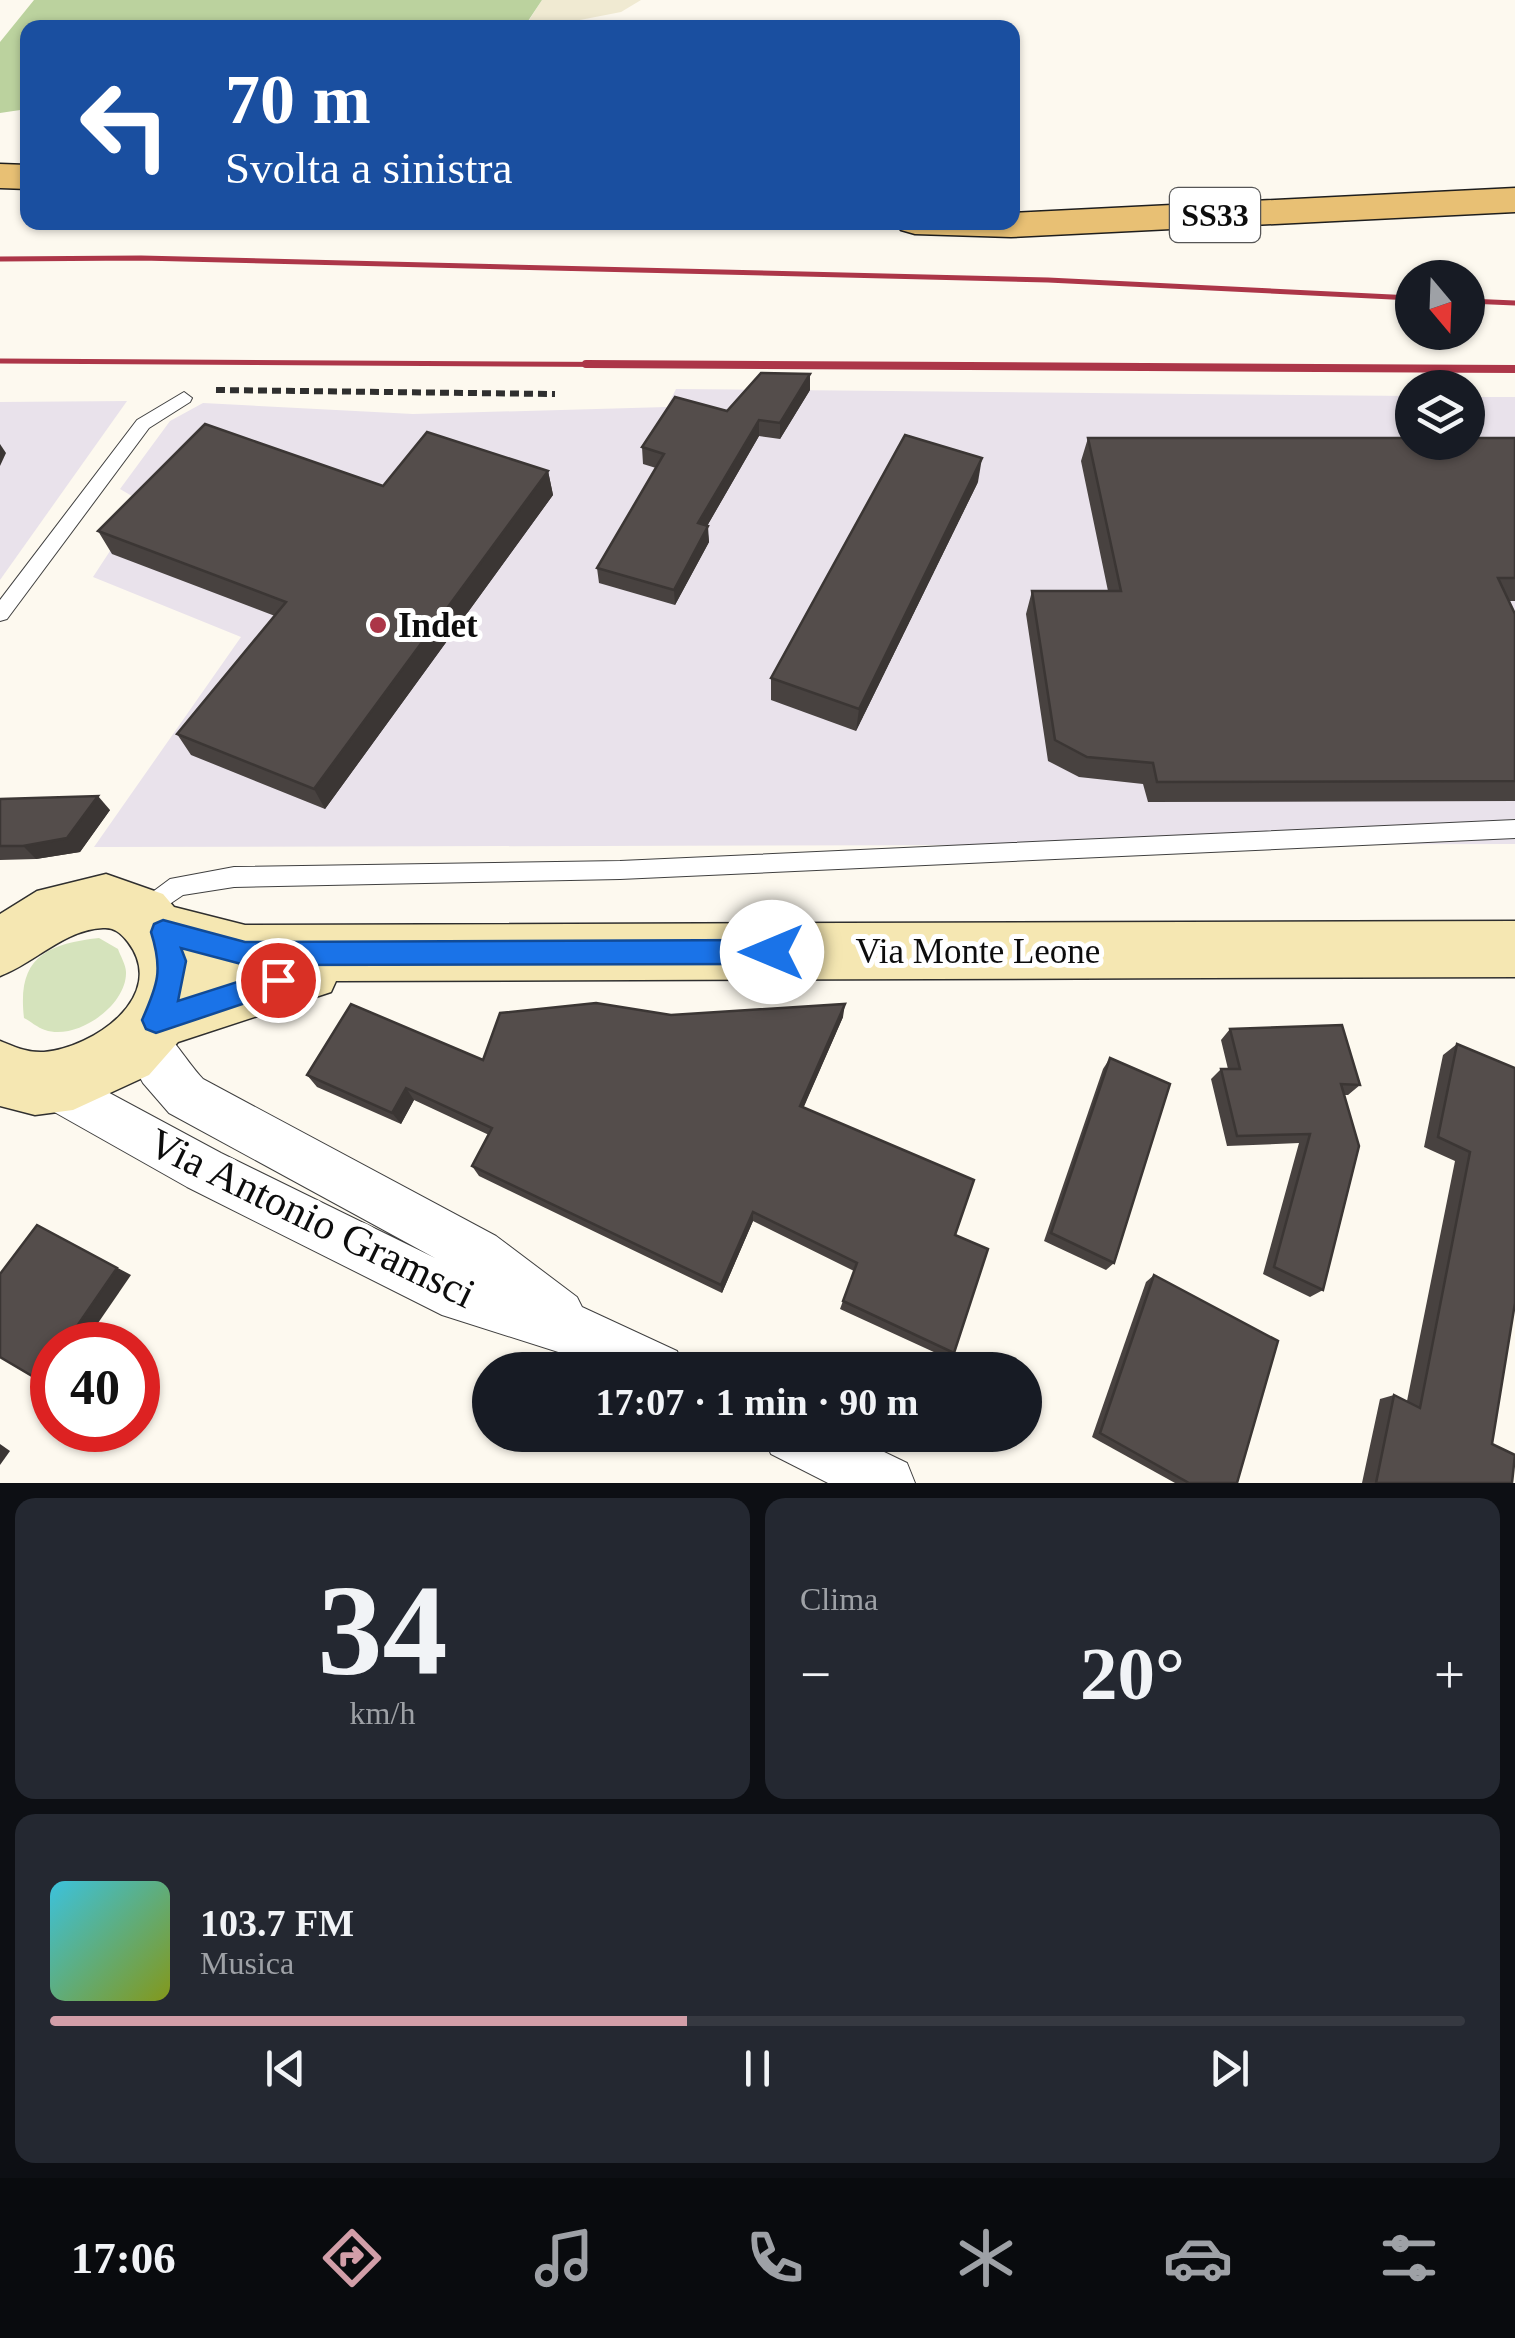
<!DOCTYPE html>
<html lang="it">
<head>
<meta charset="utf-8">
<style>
  :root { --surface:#171b24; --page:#242831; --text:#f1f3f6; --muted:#9ea1a6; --line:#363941; --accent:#d29ea8 }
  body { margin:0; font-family:Georgia,serif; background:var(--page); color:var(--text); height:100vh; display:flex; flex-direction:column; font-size:38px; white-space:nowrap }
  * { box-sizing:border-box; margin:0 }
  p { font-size:32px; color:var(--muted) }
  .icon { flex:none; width:55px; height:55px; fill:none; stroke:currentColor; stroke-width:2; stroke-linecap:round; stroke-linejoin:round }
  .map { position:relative; height:1483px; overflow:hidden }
  .details { display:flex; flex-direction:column; gap:15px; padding:15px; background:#0d0f14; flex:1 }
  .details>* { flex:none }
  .top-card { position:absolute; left:20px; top:20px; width:1000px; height:210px; border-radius:20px; box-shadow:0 2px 8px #0004; background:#1a4fa0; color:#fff; overflow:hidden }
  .needle { width:65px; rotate:161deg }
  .tools { position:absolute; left:1395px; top:260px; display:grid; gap:20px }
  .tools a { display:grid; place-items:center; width:90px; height:90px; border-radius:50%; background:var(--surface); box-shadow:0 2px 8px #0004; font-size:50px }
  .speed { position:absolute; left:30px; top:1322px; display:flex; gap:20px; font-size:50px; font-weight:700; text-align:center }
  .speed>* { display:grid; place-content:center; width:130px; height:130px; border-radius:50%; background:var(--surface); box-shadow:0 2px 8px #0004; line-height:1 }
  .speed .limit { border:15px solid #d22; background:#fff; color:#111 }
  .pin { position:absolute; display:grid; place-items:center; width:85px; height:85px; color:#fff; margin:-42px; border:5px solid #fff; border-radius:50%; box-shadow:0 2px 10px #0007 }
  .me { position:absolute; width:110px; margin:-55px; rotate:270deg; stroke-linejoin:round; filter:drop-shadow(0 0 8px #0008) }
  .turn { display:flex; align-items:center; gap:35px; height:210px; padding:0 40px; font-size:45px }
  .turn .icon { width:130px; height:130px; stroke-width:2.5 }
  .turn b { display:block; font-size:70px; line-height:85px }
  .big { font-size:75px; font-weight:800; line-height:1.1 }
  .details .widget { flex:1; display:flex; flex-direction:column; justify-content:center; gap:15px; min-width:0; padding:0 35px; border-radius:20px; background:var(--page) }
  .details .dial { align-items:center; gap:0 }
  .dial b { font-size:130px; line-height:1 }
  .song { display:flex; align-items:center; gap:30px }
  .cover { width:120px; height:120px; border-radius:15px; background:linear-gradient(135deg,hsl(190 70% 55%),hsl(70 70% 35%)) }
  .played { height:10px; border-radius:5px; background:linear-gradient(90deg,var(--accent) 45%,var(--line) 45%) }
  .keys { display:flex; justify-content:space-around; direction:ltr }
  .heat { display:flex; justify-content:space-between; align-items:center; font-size:55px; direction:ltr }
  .details .tiles { flex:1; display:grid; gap:15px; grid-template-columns:1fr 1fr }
  .widget:last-child { grid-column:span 2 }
  .trip { position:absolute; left:472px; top:1352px; width:570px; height:100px; border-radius:50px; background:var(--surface); box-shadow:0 2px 8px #0004; font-weight:800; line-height:100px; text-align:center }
  .dock { display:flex; height:160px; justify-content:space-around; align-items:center; background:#090b0e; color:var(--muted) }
  .dock .icon { width:70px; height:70px }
  .dock .active { color:var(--accent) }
  .dock b { font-size:45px; color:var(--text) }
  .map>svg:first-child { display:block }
  .industrial { fill:#e9e2eb }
  .farmland { fill:#f0ead2 }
  .green { fill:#d5e3bc }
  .forest { fill:#bbd29e }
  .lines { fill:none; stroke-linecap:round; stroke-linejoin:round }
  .lane-casing { stroke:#404040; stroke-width:2 }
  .street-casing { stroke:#404040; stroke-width:2 }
  .secondary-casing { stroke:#2f2f2f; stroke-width:3 }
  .primary-casing { stroke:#1e1e1e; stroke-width:3 }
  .path { stroke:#2f2f2f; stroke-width:6; stroke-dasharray:9 5; stroke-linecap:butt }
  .lane { fill:#fff; fill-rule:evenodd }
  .street { fill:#fff; fill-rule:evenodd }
  .secondary { fill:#f5e7b2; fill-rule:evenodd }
  .primary { fill:#e8c074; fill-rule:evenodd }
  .rail-far1 { stroke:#ac3648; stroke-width:5 }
  .rail { stroke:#ac3648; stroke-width:8 }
  .wall { fill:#484240 }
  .shaded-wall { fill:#3b3634 }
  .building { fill:#544d4b; stroke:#3b3634; stroke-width:2.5 }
  .route { fill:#1a73e8; stroke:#114b97; stroke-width:2.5 }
  .poi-dot { fill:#ac3648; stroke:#fff; stroke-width:4 }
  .labels { text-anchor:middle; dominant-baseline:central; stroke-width:10; stroke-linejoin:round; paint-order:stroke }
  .shield { fill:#fff; stroke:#565656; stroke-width:2.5 }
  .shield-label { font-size:32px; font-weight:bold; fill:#0d0d0d }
  .poi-label { font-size:35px; font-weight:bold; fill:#0d0d0d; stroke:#fff; text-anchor:start }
  .street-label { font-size:35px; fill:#0d0d0d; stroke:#fff }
  .near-street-label { font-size:42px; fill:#0d0d0d; stroke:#fff }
</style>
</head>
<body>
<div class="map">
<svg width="1515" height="1483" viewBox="0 0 1515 1483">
  <rect width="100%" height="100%" fill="#fdf9ef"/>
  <g class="industrial">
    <polygon points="676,389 1412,396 1412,442 1468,442 1468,397 1515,397 1515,844 94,847 241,637 93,577 142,502 120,489 170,421 203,403 413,414 667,407"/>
    <polygon points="127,401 0,580 0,402"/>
  </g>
  <polygon class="farmland" points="542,0 641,0 621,12 544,27 524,28"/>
  <path class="green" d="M 99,938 L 118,949 C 120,955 126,965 126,972 C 127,1006 76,1041 45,1030 C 38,1028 30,1021 24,1018 C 17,959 44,944 99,938 Z"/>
  <polygon class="forest" points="34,0 542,0 524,27 28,28 27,109 0,113 0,42"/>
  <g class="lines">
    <defs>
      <g id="lane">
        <polygon points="184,392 192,398 190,402 149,428 7,619 0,621 0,600 137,420"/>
        <polygon points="1515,820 1515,838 620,879 234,887 183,895 143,922 135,919 132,912 135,905 170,879 234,867 620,861"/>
      </g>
      <g id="street">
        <path d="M 142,1016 C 168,1026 184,1059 203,1079 L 496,1236 L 577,1297 L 582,1307 L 677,1351 L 685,1370 L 601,1370 L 574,1357 L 442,1315 L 187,1187 L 33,1100 L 26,1084 L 33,1068 L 50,1061 L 221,1153 L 435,1258 L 169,1113 L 143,1083 L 119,1038 L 126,1022 Z"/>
        <polygon points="763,1435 849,1435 907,1463 915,1483 828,1483 771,1454"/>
      </g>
      <path id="secondary" d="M 106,874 L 163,894 L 174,907 L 245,925 L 1515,921 L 1515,977 L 336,981 L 331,992 L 178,1042 L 149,1075 L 73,1110 L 35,1115 L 0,1106 L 0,1041 C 15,1047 28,1053 44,1052 C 93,1048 169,996 128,942 C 121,933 114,927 103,928 C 63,930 35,963 0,976 L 0,914 L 37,891 Z"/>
      <g id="primary">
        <polygon points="0,164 28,165 28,189 0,188"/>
        <polygon points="1515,188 1515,212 1011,237 915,234 901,230 895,222 1012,222 1012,213"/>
      </g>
    </defs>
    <use href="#lane" class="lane-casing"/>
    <use href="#street" class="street-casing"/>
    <use href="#secondary" class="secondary-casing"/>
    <use href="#primary" class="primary-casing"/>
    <polyline class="path" points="216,390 555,394"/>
    <use href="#lane" class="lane"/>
    <use href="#street" class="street"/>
    <use href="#secondary" class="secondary"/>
    <use href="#primary" class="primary"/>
    <g class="rail-far1">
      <polyline points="0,259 141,258 1048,280 1412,298"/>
      <polyline points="1468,301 1515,303"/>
      <polyline points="0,361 1060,367"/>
    </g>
    <polyline class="rail" points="586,364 1515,369"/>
  </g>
  <g class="wall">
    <polygon points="810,390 780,439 759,436 707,526 709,542 675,605 599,583 597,568 656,468 643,464 642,447 727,411"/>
    <polygon points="1088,438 1515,438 1515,601 1509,601 1515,614 1515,801 1148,802 1143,784 1079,777 1048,761 1026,614 1032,591 1108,591 1081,461"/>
    <polygon points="548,471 553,495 325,809 191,755 177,734 275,616 112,554 98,531 383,486"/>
    <polygon points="978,482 856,731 771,700 771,678"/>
    <polygon points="0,799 110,810 80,852 36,859 0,860"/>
    <polygon points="671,1015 843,1017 803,1108 955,1235 954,1353 949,1359 840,1309 854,1271 753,1221 722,1293 479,1176 472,1166 489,1135 414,1100 401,1124 317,1087 307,1075 483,1060"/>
    <polygon points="1230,1029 1360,1085 1348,1095 1344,1095 1323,1290 1310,1297 1263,1274 1299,1143 1227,1146 1211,1079 1221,1069 1228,1069 1221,1040"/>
    <polygon points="1457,1044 1515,1068 1492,1444 1512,1483 1362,1483 1380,1399 1394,1395 1407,1401 1455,1161 1424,1147 1443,1055"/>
    <polygon points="1110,1058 1114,1263 1106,1270 1044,1241 1103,1069"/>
    <polygon points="1154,1275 1237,1483 1175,1483 1092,1437 1146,1282"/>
  </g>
  <g class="shaded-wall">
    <polygon points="810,374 810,390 780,439 780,423"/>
    <polygon points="759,420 759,436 699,540 698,523"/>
    <polygon points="0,444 6,453 0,466"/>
    <polygon points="982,458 978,482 856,731 859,709"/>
    <polygon points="548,471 553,495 325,809 314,789"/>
    <polygon points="708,526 709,542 675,605 674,590"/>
    <polygon points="98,796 110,810 80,852 36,859 23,846"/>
    <polygon points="845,1004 843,1017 799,1118 800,1106"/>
    <polygon points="406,1088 414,1100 401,1124 392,1113"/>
    <polygon points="753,1212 753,1221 722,1293 721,1285"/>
    <polygon points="52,1233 131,1275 83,1345 64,1345"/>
    <polygon points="52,1361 52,1384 39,1380"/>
    <polygon points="0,1444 10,1451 0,1465"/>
  </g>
  <g class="building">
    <polygon points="761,373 810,374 780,423 759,420 698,523 708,526 674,590 597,568 664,454 642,447 675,397 727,411"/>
    <polygon points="205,424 383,486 427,432 548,471 314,789 177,734 286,602 98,531"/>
    <polygon points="905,435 982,458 859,709 771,678"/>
    <polygon points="1088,438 1412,438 1412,442 1468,442 1468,438 1515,438 1515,578 1498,578 1515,614 1515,781 1157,782 1153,763 1087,757 1055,740 1032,591 1121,591"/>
    <polygon points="98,796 67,838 23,846 0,846 0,799"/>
    <polygon points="596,1003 671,1015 845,1004 800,1106 974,1180 955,1235 988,1249 954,1353 843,1301 857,1263 753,1212 721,1285 472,1166 492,1128 406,1088 392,1113 307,1075 351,1004 483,1060 500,1013"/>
    <polygon points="1342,1025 1360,1085 1341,1084 1359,1146 1323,1290 1274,1267 1310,1134 1237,1136 1221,1069 1240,1069 1230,1029"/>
    <polygon points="1457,1044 1515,1068 1515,1303 1492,1444 1515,1455 1512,1483 1376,1483 1394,1395 1420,1408 1470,1152 1438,1137"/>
    <polygon points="1110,1058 1170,1084 1114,1263 1051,1233"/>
    <polygon points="37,1225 117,1268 64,1345 52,1345 52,1361 39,1380 0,1357 0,1274"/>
    <polygon points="1154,1275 1278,1341 1237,1483 1189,1483 1100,1433"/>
  </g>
  <path class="route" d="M 163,920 L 245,942 L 772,940 L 780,944 L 784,952 L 780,960 L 772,964 L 245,965 L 181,948 L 186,961 L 178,1001 L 278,969 L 287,972 L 290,980 L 287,989 L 156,1033 L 146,1029 L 142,1020 C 158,984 163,970 151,932 L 154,924 Z"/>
  <circle class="poi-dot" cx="378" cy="625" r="10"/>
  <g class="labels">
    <rect class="shield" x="1170" y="188" width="90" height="54" rx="8"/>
    <g class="shield-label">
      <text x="1215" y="215">SS33</text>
    </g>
    <g class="poi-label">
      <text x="398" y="625">Indet</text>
    </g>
    <g class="street-label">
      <text x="978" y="951">Via Monte Leone</text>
    </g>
    <g class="near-street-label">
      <text transform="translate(312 1218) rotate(26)">Via Antonio Gramsci</text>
    </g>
  </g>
</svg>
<div class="tools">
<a><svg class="needle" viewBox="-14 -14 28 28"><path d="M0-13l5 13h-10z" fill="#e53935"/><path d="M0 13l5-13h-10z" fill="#9ea1a6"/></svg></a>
<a><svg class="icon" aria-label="layers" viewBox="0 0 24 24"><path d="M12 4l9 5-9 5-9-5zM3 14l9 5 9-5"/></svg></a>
</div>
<div class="speed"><div class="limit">40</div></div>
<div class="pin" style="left:278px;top:980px;background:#d93025"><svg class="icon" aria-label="arrive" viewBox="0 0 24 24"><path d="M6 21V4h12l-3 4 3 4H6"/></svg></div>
<svg class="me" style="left:772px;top:952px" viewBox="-20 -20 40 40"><circle r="19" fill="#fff"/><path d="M0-13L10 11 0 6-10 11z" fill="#1a73e8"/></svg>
<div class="trip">17:07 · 1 min · 90 m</div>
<div class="top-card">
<div class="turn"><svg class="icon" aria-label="left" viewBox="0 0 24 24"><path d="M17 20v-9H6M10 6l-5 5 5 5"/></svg><div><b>70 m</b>Svolta a sinistra</div></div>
</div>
</div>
<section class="details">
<div class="tiles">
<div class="widget dial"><b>34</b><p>km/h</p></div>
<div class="widget"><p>Clima</p>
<div class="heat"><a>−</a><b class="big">20°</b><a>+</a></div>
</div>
<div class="widget">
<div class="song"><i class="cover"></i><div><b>103.7 FM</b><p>Musica</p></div></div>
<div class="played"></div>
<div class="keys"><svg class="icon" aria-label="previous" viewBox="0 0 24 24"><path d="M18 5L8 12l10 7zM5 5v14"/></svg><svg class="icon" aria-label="pause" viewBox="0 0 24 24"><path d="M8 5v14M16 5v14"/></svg><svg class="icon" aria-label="next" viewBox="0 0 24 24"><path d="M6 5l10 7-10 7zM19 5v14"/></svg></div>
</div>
</div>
</section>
<nav class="dock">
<b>17:06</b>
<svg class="icon active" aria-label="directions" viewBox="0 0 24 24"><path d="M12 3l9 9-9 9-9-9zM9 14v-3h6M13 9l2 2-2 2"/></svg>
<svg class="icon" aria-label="music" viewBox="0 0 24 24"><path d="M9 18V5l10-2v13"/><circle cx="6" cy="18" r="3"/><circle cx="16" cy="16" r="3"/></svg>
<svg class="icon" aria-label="phone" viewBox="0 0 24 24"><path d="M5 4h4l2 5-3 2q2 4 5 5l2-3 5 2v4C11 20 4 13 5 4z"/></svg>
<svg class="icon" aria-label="climate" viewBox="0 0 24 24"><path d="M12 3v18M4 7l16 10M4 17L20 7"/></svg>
<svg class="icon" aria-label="car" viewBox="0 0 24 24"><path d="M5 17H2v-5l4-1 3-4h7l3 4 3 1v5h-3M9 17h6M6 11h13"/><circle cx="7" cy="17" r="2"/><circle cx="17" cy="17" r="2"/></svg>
<svg class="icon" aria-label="filters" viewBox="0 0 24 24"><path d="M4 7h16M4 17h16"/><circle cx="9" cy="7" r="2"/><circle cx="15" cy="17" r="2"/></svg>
</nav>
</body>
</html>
